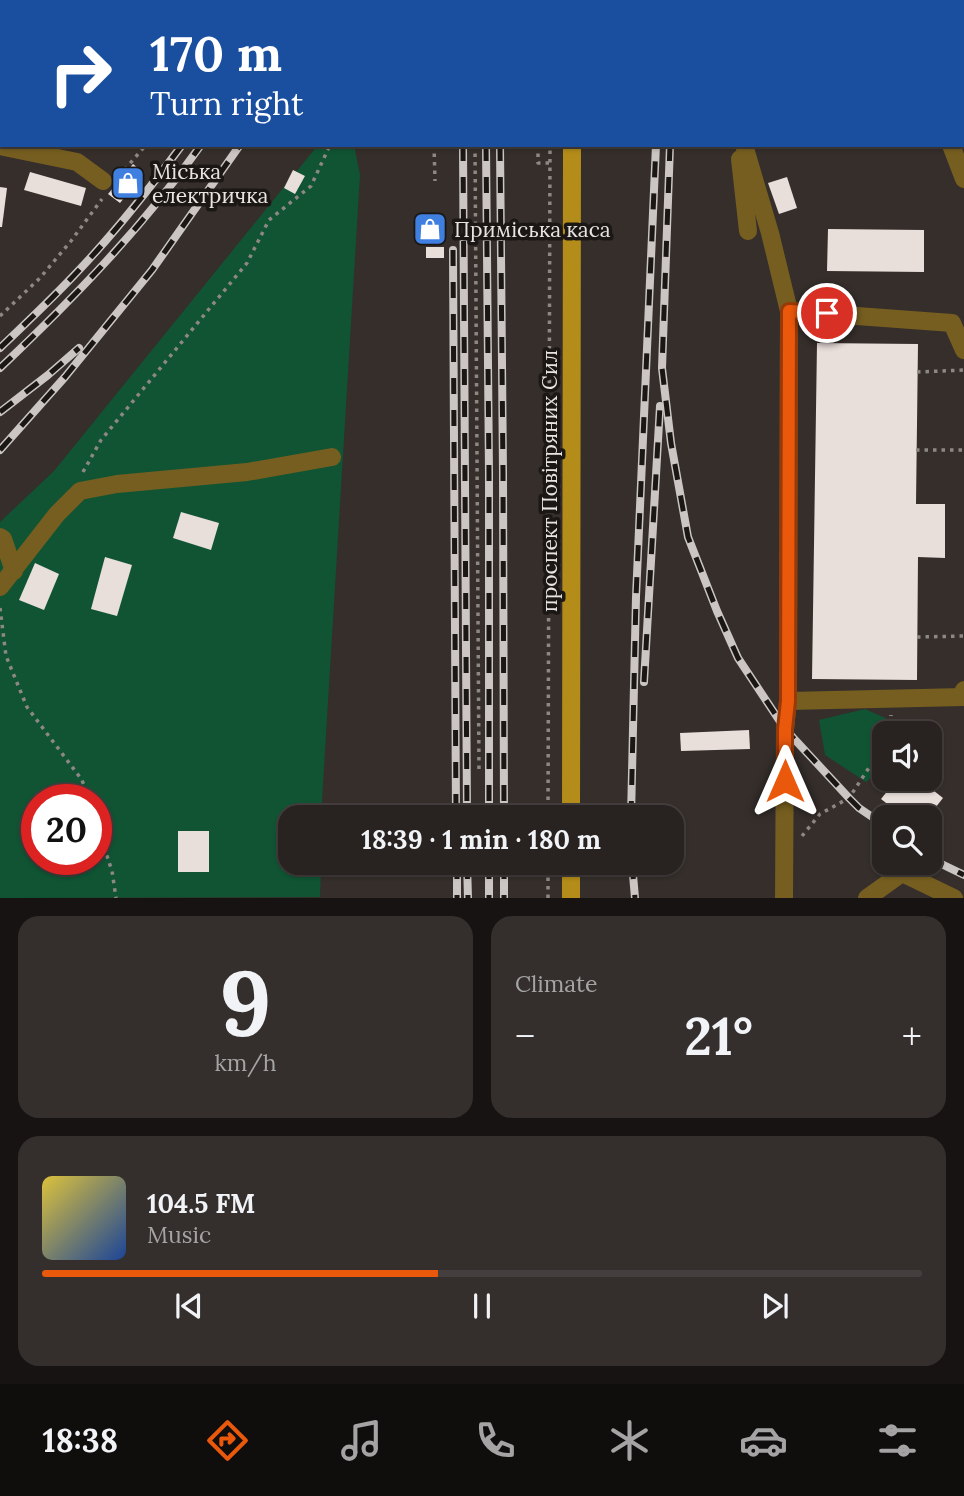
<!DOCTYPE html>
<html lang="en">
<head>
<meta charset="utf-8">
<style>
  :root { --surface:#282220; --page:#342f2d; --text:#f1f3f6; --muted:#a5a4a5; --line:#443f3e; --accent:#ea580c }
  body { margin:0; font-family:Lora,serif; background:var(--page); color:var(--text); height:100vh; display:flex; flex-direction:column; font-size:26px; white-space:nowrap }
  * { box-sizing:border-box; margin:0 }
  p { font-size:23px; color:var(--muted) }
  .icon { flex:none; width:38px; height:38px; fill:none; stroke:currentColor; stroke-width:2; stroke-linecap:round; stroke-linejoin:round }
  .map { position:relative; height:898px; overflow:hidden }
  .panel { display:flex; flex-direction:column; gap:18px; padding:18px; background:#161312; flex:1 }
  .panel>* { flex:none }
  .top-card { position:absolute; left:0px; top:0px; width:964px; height:147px; box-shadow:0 2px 5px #0004,0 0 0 2px var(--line); background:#1a4fa0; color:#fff; overflow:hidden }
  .fabs { position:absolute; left:872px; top:721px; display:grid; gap:14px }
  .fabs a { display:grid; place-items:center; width:70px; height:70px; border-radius:14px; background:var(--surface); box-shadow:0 2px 5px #0004,0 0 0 2px var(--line); font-size:35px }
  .speed { position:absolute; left:21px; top:784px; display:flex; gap:14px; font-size:35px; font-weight:700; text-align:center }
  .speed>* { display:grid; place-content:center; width:91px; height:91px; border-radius:50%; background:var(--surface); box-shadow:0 2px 5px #0004,0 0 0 2px var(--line); line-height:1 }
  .speed .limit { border:10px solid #d22; background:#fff; color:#111 }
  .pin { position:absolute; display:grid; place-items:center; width:60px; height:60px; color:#fff; margin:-30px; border:4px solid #fff; border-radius:50%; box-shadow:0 2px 7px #0007 }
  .me { position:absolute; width:77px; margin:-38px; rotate:0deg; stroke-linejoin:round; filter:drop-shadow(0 0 5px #0008) }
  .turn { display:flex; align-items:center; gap:24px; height:147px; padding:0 35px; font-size:32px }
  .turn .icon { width:91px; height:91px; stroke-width:2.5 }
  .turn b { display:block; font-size:49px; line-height:60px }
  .big { font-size:52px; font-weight:800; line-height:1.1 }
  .panel .card { flex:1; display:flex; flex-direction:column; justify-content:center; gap:10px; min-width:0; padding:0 24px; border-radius:21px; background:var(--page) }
  .panel .dial { align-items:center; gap:0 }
  .dial b { font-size:91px; line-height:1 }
  .song { display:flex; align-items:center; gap:21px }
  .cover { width:84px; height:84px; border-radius:10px; background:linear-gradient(135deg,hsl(50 70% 55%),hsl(220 70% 35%)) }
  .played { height:7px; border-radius:4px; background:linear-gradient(90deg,var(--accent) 45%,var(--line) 45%) }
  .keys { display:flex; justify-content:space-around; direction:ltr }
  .heat { display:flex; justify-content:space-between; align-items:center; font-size:38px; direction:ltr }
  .panel .tiles { flex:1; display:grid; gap:18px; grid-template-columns:1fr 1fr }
  .card:last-child { grid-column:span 2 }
  .trip { position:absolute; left:278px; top:805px; width:406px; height:70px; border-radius:21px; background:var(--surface); box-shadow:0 2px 5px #0004,0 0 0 2px var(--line); font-weight:800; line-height:70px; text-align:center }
  .tab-bar { display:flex; height:112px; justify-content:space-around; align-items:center; background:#100e0d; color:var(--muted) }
  .tab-bar .icon { width:49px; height:49px }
  .tab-bar .selected { color:var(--accent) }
  .tab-bar b { font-size:32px; color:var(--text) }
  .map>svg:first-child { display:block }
  .green { fill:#105434; fill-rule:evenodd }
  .building { fill:#e8deda }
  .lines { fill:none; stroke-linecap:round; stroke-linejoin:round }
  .path { stroke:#8e8885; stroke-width:3.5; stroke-dasharray:3.5 5; stroke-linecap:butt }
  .minor { stroke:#765e20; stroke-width:18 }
  .major { stroke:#b38c19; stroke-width:18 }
  .rail-casing { stroke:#cbc5c3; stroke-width:8 }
  .rail { stroke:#1a1715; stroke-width:5; stroke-dasharray:16; stroke-linecap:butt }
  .route-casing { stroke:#983908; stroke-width:18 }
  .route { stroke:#ea580c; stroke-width:12 }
  .labels { text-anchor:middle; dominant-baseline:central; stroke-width:7; stroke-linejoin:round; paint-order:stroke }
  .poi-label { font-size:21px; fill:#e9e4e2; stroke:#1a1715; text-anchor:start }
  .street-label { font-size:21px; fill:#e9e4e2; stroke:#1a1715 }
</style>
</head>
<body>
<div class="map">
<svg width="964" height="898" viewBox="0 0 964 898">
  <rect width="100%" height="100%" fill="#352e2b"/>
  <g class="green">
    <polygon points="0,0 224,0 223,2 2,2 2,9 0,9"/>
    <path d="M 318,145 L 354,145 L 360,175 L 321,817 L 290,817 L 290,863 L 321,863 L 320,897 L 0,898 L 0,522 L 54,471 ZM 37,800 L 96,800 L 96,859 L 37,859 Z"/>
    <polygon points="865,709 903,726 903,733 884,733 884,766 866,782 825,755 819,720"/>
  </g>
  <g class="building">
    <polygon points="133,164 144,173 120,203 108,194"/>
    <polygon points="293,170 305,176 295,194 284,188"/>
    <polygon points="30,172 86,188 81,206 24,190"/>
    <polygon points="787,177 797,208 779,214 768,183"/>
    <polygon points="0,187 7,188 2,227 0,227"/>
    <polygon points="425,220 434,220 435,239 426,239"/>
    <polygon points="828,229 924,230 924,272 827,271"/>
    <rect x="426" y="247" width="18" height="11"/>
    <polygon points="817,343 918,344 916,504 945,504 945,558 918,557 917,680 812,679"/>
    <polygon points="181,512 219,523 211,550 173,538"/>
    <polygon points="105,557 132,565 117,616 91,609"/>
    <polygon points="35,563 59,574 44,610 19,600"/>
    <polygon points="749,730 750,749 681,751 680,733"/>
    <polygon points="897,779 919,779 943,798 928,817 904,817 881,799"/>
    <rect x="178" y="831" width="31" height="41"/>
  </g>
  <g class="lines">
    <g class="path">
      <polyline points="396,0 397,2"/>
      <polyline points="474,0 474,2"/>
      <polyline points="541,0 541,2"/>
      <polyline points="548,0 549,2"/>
      <polyline points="620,0 620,2"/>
      <polyline points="121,2 122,0"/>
      <polyline points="241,2 242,0"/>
      <polyline points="388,2 388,0"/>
      <polyline points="605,2 605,0"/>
      <polyline points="434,145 435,181"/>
      <polyline points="475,145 479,773"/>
      <polyline points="538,145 538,163 550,163"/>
      <polyline points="119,176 146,145"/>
      <polyline points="0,316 40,278 71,241 102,199"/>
      <polyline points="917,372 964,370"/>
      <polyline points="916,450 964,450"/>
      <polyline points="83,472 101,440 247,263 269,220 311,186 330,145"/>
      <polyline points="0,608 6,656 27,707 82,780 89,800"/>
      <polyline points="917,637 964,636"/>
      <polyline points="890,733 891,715"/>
      <polyline points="548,817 550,145"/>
      <polyline points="96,823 112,871 116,898"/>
      <polyline points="802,836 820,814 849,798 884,745"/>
      <polyline points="548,898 548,863"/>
    </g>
    <g class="minor">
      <polyline points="729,0 729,2"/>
      <polyline points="0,21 2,22"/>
      <polyline points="744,145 770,233 789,311 952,323 964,350"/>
      <polyline points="951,145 964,179"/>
      <polyline points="0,146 77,162 103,181"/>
      <polyline points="740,159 748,231"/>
      <polyline points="0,537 3,539 14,571"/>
      <polyline points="0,587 57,514 80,491 117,484 247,472 332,457"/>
      <polyline points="788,701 789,311"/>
      <polyline points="784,898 785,729 788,701 964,697 964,690"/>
      <polyline points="867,898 902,873 954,898"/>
    </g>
    <g class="major">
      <polyline points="575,2 575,0"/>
      <polyline points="571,817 572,145"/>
      <polyline points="571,898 571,863"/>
    </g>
    <defs>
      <g id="rail">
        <polyline points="452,0 452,2"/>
        <polyline points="485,0 485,2"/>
        <polyline points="499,0 499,2"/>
        <polyline points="282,2 283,0"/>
        <polyline points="297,2 298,0"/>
        <polyline points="331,2 332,0"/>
        <polyline points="656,2 656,0"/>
        <polyline points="670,2 670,0"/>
        <polyline points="463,145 467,817"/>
        <polyline points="486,145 489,473 489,817"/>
        <polyline points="500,145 503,473 504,817"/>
        <polyline points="670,145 662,368 671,443 688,537 717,611 738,658 785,729 849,798 859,808 884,825"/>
        <polyline points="453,250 456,817"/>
        <path d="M 0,348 C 27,322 54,297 80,269 C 117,230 150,188 182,145"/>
        <path d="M 0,368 C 73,299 143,227 201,145"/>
        <polyline points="0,412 48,375 79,348"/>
        <polyline points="0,450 65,377 152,270 240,145"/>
        <polyline points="644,682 660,406"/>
        <polyline points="631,817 636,597 656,145"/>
        <polyline points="929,858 964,875"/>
        <polyline points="457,863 457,898"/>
        <polyline points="467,863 468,898"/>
        <polyline points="489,863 489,898"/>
        <polyline points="504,863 504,898"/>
        <polyline points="632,863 635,898"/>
      </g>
    </defs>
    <use href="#rail" class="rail-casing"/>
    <use href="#rail" class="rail"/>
  </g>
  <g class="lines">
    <defs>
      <polyline id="route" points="785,781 785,729 788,701 789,311 827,313"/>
    </defs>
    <use href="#route" class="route-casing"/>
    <use href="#route" class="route"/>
  </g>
  <defs>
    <symbol id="shop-square" viewBox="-11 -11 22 22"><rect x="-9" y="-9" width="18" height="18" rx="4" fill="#3f7fe0" stroke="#1a1715"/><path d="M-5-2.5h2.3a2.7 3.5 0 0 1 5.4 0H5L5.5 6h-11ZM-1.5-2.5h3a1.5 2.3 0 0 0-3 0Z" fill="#fff"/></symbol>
  </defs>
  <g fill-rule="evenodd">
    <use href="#shop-square" x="109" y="164" width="38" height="38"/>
    <use href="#shop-square" x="411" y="210" width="38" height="38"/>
  </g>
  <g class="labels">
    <g class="poi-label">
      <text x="152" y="171">Міська<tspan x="152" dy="24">електричка</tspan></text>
      <text x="454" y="229">Приміська каса</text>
    </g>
    <g class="street-label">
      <text transform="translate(549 481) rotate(-90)">проспект Повітряних Сил</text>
    </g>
  </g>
</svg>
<div class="fabs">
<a><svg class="icon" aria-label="sound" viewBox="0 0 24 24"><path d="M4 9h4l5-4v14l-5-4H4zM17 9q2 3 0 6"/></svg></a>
<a><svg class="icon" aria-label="search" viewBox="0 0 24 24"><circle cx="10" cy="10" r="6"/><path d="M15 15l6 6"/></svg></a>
</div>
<div class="speed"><div class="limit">20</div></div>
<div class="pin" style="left:827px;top:313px;background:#d93025"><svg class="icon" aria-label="arrive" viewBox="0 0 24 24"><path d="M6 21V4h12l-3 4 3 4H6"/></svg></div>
<svg class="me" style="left:785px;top:781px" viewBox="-20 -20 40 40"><path d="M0-17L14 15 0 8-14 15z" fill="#ea580c" stroke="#fff" stroke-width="4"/></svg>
<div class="trip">18:39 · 1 min · 180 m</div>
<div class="top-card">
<div class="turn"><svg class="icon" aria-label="right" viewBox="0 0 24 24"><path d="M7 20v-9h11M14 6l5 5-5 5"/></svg><div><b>170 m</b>Turn right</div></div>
</div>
</div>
<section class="panel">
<div class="tiles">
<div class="card dial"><b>9</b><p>km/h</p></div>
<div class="card"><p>Climate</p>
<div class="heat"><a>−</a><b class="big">21°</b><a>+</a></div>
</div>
<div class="card">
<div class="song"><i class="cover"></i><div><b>104.5 FM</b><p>Music</p></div></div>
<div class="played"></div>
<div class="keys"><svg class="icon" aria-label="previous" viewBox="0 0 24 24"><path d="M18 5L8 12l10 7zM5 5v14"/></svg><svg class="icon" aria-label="pause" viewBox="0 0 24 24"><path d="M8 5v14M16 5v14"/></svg><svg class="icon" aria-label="next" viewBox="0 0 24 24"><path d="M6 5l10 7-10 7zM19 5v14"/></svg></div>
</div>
</div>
</section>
<nav class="tab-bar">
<b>18:38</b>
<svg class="icon selected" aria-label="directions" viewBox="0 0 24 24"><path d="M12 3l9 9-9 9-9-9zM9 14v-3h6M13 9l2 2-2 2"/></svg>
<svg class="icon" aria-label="music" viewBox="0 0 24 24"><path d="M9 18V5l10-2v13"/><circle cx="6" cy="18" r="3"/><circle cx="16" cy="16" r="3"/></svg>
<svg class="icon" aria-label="phone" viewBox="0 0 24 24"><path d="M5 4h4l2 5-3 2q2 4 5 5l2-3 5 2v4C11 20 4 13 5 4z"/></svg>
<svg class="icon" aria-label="climate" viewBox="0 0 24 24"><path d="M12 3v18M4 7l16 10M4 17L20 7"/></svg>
<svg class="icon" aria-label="car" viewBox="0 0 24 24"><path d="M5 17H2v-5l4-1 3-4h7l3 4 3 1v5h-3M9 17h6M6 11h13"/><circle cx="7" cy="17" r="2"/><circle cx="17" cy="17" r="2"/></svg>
<svg class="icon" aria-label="filters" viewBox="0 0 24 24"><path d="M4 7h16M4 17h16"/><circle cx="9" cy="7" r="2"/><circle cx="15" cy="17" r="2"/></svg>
</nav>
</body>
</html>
